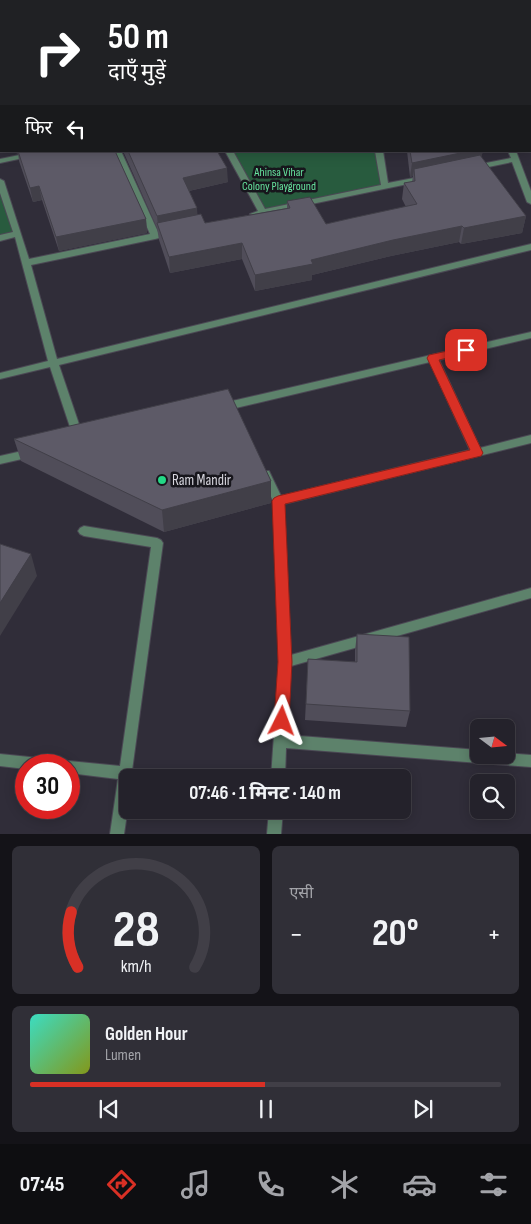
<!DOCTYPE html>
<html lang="hi">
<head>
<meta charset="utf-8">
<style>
  :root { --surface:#24222b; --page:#302f37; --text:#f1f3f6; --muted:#a3a4a9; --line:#413f47; --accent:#d93025 }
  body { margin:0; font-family:"Sofia Sans Condensed","Noto Sans Devanagari",sans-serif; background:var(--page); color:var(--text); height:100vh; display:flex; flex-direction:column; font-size:19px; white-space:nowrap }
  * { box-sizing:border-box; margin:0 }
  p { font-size:16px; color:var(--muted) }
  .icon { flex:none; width:28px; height:28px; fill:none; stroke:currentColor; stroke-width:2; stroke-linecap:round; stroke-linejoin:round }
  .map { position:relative; height:834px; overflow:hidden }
  .panel { display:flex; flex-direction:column; gap:12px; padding:12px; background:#141318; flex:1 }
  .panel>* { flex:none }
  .banner { position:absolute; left:0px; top:0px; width:531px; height:152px; box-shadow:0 2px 12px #0003,0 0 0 1px var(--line); background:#202124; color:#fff; overflow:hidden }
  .needle { width:32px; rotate:106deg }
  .tools { position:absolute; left:470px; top:719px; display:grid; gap:10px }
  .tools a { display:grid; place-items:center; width:45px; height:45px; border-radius:8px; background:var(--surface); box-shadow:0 2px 12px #0003,0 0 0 1px var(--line); font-size:25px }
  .speed { position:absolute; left:15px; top:754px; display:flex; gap:10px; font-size:25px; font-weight:700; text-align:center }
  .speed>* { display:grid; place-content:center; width:65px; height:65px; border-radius:50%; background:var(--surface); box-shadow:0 2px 12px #0003,0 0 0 1px var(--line); line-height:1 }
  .speed .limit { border:8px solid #d22; background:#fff; color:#111 }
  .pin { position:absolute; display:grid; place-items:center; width:42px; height:42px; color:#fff; margin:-21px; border-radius:10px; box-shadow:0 2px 8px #0006 }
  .me { position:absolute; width:55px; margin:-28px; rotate:3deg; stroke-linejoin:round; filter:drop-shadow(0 0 4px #0008) }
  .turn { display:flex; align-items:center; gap:18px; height:105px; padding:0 25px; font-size:22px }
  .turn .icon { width:65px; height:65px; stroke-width:2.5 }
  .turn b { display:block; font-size:35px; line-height:42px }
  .then { display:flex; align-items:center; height:48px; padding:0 25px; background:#0003; gap:10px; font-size:19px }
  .big { font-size:38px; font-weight:700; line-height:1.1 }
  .panel .widget { flex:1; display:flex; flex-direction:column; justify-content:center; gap:8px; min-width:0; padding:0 18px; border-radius:8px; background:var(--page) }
  .panel .dial { align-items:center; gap:0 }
  .dial svg { height:130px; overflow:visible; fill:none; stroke:var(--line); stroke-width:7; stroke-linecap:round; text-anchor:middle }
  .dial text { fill:var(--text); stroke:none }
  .song { display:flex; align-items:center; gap:15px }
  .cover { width:60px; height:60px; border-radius:8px; background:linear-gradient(135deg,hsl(170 70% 55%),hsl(70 70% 35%)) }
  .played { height:5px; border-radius:2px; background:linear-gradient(90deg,var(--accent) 50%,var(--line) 50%) }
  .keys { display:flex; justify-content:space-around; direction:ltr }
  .heat { display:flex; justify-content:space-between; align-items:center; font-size:28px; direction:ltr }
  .panel .tiles { flex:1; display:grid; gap:12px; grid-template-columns:1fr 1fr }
  .widget:last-child { grid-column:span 2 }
  .trip { position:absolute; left:119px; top:769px; width:292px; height:50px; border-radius:8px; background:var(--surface); box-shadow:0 2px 12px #0003,0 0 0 1px var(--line); font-weight:700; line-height:50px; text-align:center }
  .tab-bar { display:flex; height:80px; justify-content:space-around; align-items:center; background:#0e0e11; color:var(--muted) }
  .tab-bar .icon { width:35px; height:35px }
  .tab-bar .active { color:var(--accent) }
  .tab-bar b { font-size:22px; color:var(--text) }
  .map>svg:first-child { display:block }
  .green { fill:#285b3e }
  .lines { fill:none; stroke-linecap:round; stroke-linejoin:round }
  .minor-casing { stroke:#4b4854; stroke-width:2 }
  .primary-casing { stroke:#4b4854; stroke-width:2 }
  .minor { fill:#5d826b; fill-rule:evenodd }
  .primary { fill:#87d5a5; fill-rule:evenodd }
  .wall { fill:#504d59 }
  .shaded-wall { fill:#413f48 }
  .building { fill:#5d5a67; stroke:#413f48 }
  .route { fill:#d93025; stroke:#8d1f18 }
  .poi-dot { fill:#24d886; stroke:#17161c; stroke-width:2 }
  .labels { text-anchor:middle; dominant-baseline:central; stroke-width:5; stroke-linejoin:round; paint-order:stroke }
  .far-park-label { font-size:12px; fill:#67e49f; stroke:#17161c }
  .poi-label { font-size:15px; fill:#d8d7df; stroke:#17161c; text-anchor:start }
</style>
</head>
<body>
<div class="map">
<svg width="531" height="834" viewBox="0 0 531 834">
  <rect width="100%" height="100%" fill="#302d39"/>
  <g class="green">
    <polygon points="232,151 379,151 386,186 265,210"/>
    <polygon points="0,189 15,233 0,236"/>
  </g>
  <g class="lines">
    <defs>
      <g id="minor">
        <polygon points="443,0 449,0 450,1 444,1"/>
        <rect x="0" y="5" width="1" height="4"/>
        <polygon points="39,151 56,151 0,163 0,159"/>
        <polygon points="113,151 121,151 158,232 172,229 176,232 175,234 155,239 31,265 57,359 531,244 531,250 59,365 83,436 82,439 74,439 50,367 0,379 0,373 48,361 15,237 0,241 0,235 13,232 0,193 0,179 4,181 29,259 150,234"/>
        <polygon points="225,151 233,151 265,209 381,185 375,151 383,151 388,183 424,176 428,178 427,180 254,216 250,214 258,211"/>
        <polygon points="508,151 516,151 531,191 531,204 527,202 512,162 474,170 470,168 471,166 511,158"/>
        <polygon points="531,332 531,338 439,360 480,448 531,435 531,443 284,504 291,655 531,588 531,598 291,666 287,735 479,750 479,755 506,755 506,753 531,755 531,767 286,748 285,778 271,778 279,662 273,501 260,474 261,471 269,471 281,496 470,450 430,362 223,411 218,407 219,404"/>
        <polygon points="31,449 35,450 36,453 35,456 0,464 0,456"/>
        <polygon points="84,526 157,538 161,540 163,543 131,778 128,778 128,807 124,834 110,834 118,779 69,773 69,765 63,765 64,762 69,761 120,766 151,547 84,536 80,534 78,531 80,528"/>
        <polygon points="0,754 49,759 54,760 56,765 26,765 26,769 0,766"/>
        <polygon points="269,810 283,810 281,834 267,834"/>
      </g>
      <polygon id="primary" points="0,55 1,56 1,61 0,61"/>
    </defs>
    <use href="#minor" class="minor-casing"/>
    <use href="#primary" class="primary-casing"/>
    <use href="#minor" class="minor"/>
    <use href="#primary" class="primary"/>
  </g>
  <g class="wall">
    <polygon points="16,151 115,151 146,219 147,233 59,251 42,200 33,202 19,161 18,153 17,154"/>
    <polygon points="123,151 217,151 228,182 189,191 197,208 197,215 205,223 287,208 287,201 326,224 406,207 402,199 404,183 412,182 413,176 410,177 407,151 483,151 481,157 526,216 522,233 461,244 459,242 391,256 312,275 312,280 255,291 242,259 170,273 159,240 157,228"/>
    <polygon points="14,439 271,481 271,503 164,532 21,461"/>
    <polygon points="357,634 410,711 406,727 305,720 308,659 355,662 355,650"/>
  </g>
  <g class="shaded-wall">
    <rect x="0" y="137" width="1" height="14"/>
    <polygon points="470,151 483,151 480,162 414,169 413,176 410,177 412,163"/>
    <polygon points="227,168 228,182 184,192 183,178"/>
    <polygon points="39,186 42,200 33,202 30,188"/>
    <polygon points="197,208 198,222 158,225 157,216"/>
    <polygon points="526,216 522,233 461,244 464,228"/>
    <polygon points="146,219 147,233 59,251 56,237"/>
    <polygon points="462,226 459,242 391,256 312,275 312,280 255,291 255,275 311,260 393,240"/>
    <polygon points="242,243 242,259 170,273 169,257"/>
    <polygon points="271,481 271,503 164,532 162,510"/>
    <polygon points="31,554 37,576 0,636 0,603"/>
  </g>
  <g class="building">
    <rect x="0" y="88" width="1" height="49"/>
    <polygon points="18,151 115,151 146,219 56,237 39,186 30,188"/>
    <polygon points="128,151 217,151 227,168 183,178 197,208 157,216"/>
    <polygon points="410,151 470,151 412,163"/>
    <polygon points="480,155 526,216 464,228 462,226 393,240 311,260 313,264 255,275 242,243 169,257 157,223 201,214 205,223 290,208 287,201 310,197 326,224 352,218 417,204 404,183 415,181 414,169"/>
    <polygon points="228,389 271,481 162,510 14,439"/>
    <polygon points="0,544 31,554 0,603"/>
    <polygon points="357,634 409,637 410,711 306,704 308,659 357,662"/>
  </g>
  <polygon class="route" points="466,347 469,348 471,350 469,353 439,360 483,453 481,456 285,504 292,662 289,721 287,726 282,728 277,726 274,721 278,662 272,501 274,498 278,496 470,450 427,358 429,355"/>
  <circle class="poi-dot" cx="162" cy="480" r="5"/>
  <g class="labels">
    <g class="far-park-label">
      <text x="279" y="172">Ahinsa Vihar<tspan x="279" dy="14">Colony Playground</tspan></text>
    </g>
    <g class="poi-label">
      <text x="172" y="480">Ram Mandir</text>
    </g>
  </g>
</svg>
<div class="tools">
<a><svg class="needle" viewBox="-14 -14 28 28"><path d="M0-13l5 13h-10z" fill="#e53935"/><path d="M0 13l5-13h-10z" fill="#a3a4a9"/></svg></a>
<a><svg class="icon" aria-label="search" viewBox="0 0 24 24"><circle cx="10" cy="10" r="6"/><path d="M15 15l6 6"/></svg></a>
</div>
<div class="speed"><div class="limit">30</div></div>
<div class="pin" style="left:466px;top:350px;background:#d93025"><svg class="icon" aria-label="arrive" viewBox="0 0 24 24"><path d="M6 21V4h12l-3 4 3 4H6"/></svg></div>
<svg class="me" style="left:282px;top:721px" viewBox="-20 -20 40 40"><path d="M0-17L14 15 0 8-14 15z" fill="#d93025" stroke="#fff" stroke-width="4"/></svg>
<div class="trip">07:46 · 1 मिनट · 140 m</div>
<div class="banner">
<div class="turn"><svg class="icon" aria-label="right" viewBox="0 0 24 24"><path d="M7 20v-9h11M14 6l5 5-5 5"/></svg><div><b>50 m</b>दाएँ मुड़ें</div></div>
<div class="then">फिर<svg class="icon" aria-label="left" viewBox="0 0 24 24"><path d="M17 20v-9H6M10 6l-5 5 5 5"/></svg></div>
</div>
</div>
<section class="panel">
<div class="tiles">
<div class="widget dial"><svg viewBox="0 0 100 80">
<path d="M14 69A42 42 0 1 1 86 69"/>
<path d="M14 69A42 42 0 0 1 10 35" stroke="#d93025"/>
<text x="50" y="56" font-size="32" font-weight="700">28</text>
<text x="50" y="72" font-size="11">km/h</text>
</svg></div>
<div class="widget"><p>एसी</p>
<div class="heat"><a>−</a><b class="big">20°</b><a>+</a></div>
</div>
<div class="widget">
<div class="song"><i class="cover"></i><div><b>Golden Hour</b><p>Lumen</p></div></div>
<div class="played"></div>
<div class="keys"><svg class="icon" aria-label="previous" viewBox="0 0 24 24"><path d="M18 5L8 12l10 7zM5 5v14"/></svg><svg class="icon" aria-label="pause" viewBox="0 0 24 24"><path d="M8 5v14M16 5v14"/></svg><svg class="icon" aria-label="next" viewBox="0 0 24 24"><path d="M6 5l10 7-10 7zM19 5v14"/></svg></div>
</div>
</div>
</section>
<nav class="tab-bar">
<b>07:45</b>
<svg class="icon active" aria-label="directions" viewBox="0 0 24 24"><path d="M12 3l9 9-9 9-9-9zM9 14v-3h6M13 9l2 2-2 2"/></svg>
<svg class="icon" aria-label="music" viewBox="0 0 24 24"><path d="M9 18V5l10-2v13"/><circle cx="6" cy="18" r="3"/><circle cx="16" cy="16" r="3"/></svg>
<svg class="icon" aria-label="phone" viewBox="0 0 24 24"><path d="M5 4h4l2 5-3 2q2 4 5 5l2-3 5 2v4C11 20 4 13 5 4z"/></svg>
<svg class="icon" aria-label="climate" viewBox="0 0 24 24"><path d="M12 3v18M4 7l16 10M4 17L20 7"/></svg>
<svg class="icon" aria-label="car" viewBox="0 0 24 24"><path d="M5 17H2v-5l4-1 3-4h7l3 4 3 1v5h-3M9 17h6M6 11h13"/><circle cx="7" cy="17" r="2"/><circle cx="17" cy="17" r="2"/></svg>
<svg class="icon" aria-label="filters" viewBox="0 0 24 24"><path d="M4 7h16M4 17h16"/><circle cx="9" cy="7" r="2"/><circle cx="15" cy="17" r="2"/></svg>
</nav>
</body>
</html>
